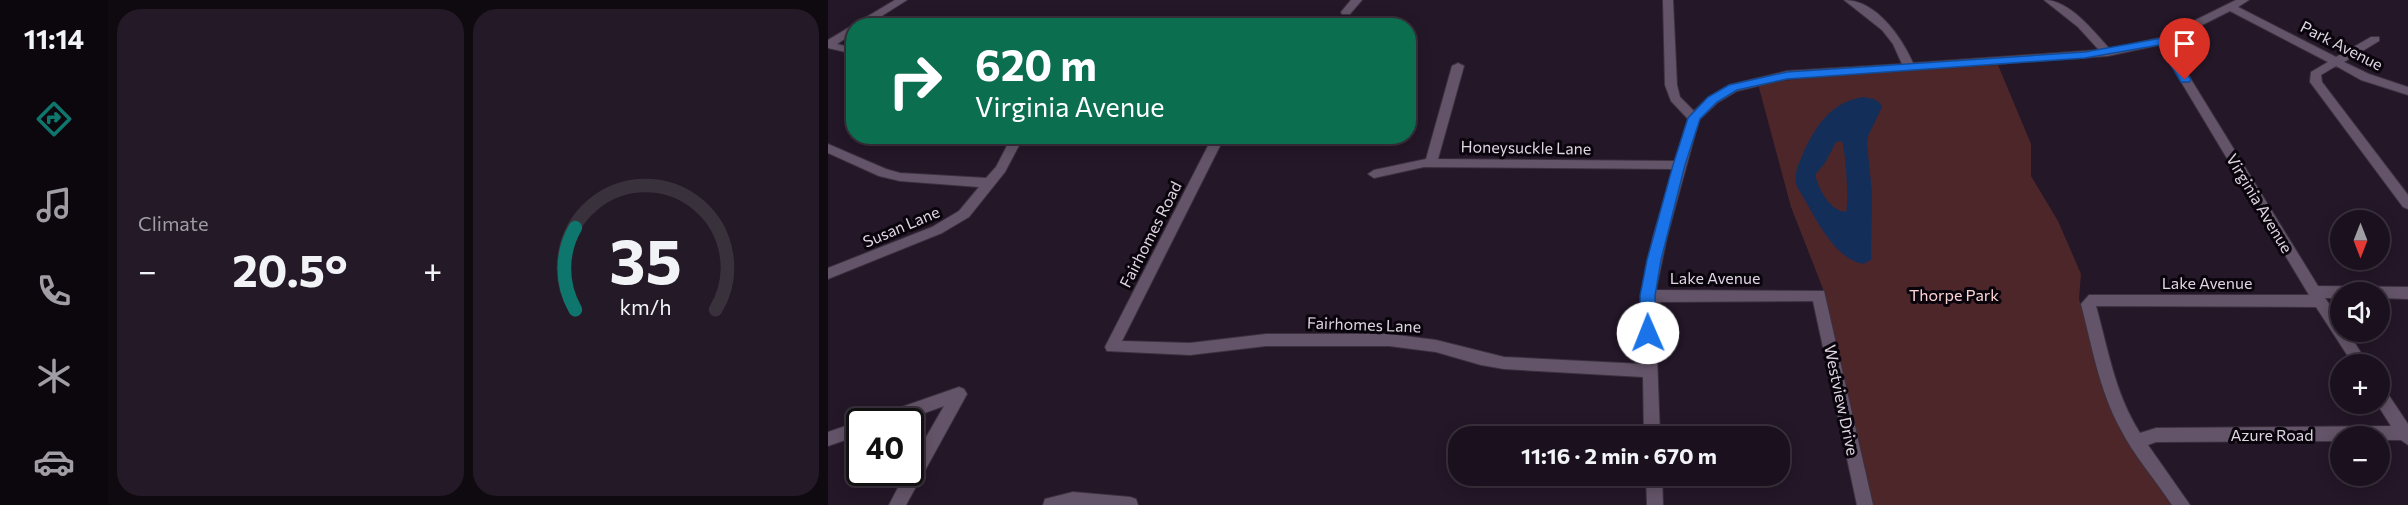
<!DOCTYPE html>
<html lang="en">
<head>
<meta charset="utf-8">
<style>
  :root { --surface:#1b111e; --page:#241a27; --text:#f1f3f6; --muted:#a09da4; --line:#39313c; --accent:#0f766e }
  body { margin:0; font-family:Commissioner,sans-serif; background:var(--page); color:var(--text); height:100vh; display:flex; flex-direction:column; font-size:22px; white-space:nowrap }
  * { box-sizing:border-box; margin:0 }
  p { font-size:20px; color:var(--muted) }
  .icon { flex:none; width:33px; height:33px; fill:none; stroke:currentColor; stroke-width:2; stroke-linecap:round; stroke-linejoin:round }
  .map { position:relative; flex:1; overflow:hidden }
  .side { display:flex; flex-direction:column; gap:9px; padding:9px; background:#0f0910; width:720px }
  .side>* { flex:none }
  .guide { position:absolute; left:18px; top:18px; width:570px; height:126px; border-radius:24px; box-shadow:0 3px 15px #0003,0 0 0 2px var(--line); background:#0b6e4f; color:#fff; overflow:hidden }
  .needle { width:39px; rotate:180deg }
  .controls { position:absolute; left:1502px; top:210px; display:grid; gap:12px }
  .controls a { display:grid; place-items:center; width:60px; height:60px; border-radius:50%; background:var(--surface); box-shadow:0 3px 15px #0003,0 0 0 2px var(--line); font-size:30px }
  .speed { position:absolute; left:18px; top:408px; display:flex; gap:12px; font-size:30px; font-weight:700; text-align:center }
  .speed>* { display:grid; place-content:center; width:78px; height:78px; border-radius:50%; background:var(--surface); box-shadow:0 3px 15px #0003,0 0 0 2px var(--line); line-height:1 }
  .speed .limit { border:3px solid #111; border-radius:9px; background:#fff; color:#111 }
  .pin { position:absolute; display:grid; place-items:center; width:51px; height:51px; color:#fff; margin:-62px -26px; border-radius:50% 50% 50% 0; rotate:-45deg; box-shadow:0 0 6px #0007 }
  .pin .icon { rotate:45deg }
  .me { position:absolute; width:66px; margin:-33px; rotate:359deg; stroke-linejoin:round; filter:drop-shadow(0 0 4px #0008) }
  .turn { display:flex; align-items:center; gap:21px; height:126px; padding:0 30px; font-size:27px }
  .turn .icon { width:78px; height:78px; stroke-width:2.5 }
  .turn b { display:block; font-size:42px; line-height:51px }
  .big { font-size:45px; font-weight:700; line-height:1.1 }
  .side .widget { flex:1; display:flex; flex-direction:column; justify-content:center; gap:9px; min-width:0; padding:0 21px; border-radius:24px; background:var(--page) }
  .side .dial { align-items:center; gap:0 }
  .dial svg { height:156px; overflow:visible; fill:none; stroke:var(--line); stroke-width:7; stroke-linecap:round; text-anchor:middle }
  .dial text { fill:var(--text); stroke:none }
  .heat { display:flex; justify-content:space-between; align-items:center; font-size:33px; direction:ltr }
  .side .tiles { flex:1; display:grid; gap:9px; grid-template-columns:repeat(2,1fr) }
  .trip { position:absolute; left:620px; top:426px; width:342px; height:60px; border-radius:24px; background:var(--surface); box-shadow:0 3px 15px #0003,0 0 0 2px var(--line); font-weight:700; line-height:60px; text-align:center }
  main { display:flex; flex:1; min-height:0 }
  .menu { display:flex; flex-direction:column; width:108px; justify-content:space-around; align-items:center; background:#0b070c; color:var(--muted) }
  .menu .icon { width:42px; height:42px }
  .menu .on { color:var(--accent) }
  .menu b { font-size:27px; color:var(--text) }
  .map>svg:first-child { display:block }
  .green { fill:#4d262a }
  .water { fill:#132e59; fill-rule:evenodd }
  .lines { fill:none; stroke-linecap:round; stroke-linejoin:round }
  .minor-casing { stroke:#3b313f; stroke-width:2 }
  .minor { fill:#645469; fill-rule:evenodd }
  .route { fill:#1a73e8; stroke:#114b97; stroke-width:1.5 }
  .labels { text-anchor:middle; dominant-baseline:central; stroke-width:6; stroke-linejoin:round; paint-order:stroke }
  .street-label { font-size:16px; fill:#dfd6e3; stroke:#0a050c }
  .park-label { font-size:16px; fill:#fdd4d6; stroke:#0a050c }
</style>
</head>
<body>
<main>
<nav class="menu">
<b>11:14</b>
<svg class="icon on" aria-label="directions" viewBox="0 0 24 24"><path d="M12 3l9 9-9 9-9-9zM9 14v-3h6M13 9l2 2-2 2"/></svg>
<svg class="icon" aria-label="music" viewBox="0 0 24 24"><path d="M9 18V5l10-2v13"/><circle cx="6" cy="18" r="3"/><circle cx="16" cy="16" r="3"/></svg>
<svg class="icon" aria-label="phone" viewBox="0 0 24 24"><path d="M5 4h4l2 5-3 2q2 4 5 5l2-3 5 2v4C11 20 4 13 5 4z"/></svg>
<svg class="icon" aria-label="climate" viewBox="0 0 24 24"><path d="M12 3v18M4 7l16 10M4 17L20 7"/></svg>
<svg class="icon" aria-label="car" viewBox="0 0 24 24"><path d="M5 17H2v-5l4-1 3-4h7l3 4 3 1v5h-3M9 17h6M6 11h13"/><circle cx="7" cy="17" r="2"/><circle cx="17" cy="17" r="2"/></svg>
</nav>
<section class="side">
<div class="tiles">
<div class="widget"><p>Climate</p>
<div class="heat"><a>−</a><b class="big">20.5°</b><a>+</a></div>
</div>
<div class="widget dial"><svg viewBox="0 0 100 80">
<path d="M14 69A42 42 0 1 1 86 69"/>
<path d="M14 69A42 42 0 0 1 14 27" stroke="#0f766e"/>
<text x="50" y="56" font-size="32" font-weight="700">35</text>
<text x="50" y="72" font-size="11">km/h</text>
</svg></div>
</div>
</section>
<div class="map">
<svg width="1580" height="505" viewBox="0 0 1580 505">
  <rect width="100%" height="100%" fill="#241728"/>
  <polygon class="green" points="1170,65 1203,144 1203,176 1230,221 1253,274 1251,299 1271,367 1347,505 1044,505 997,294 963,207 930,84 1002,75"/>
  <path class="water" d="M 1035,97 L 1046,99 L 1052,103 L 1054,107 L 1040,136 L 1039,144 L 1044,192 L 1043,260 L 1035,264 C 1003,257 986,213 969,187 C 965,173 971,164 976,151 C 989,124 1004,102 1035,97 ZM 1014,141 C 1018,155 1021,199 1018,212 C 1002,211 991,190 987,175 L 997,163 L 1008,142 Z"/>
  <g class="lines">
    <defs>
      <g id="minor">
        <polygon points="67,0 79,0 38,26 26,26 26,33 9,44 26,48 26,54 0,48 0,40"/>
        <polygon points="523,0 534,0 522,14 514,14 513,12"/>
        <path d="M 835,0 L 845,0 L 849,85 L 852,97 L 866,111 L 881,97 L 901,85 L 959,71 L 1074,64 L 1065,44 L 1054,30 L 1016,0 C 1048,0 1073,36 1085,63 L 1271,50 L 1250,27 L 1216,0 C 1242,0 1265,31 1282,49 L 1331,38 L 1408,0 L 1421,0 L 1410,7 L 1508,57 L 1543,37 L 1551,37 L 1551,41 L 1516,62 L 1541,74 L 1580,87 L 1580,95 L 1533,80 L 1508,66 L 1493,75 L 1494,82 L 1580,195 L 1580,209 L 1575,207 L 1482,82 L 1483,72 L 1500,62 L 1402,11 L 1340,42 L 1490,286 L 1580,287 L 1580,299 L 1551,298 L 1551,292 L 1512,292 L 1512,298 L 1497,298 L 1512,320 L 1512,332 L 1520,332 L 1540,364 L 1525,364 L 1488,307 L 1268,306 C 1280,349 1287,394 1312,433 L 1328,428 L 1563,426 L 1549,404 L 1551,404 L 1551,386 L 1556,388 L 1580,424 L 1580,445 L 1573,440 L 1551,440 L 1551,436 L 1512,436 L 1512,441 L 1328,442 L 1320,445 L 1362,505 L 1344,505 C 1327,479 1306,456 1292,428 C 1271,389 1264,346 1253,304 L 1261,295 L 1481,295 L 1331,45 L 1280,56 L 959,79 L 909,91 L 889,103 L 871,120 L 839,237 L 828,290 L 996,291 L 1045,505 L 1029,505 L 985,301 L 827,302 L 832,436 L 816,436 L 815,377 L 676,369 L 653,365 L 608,352 L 561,346 L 438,346 L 362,355 L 279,351 L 277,347 L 385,136 L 397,136 L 294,341 L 362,343 L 438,334 L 561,334 L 608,340 L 676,357 L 814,364 L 813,296 L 825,237 L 845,169 L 596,167 L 546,178 L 540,174 L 546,170 L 598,159 L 624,66 L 630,63 L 636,66 L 610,159 L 848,161 L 860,119 L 843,101 L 837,85 Z"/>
        <polygon points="184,136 196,136 177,172 141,217 114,233 0,279 0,268 104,227 131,211 151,187 72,181 51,176 0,153 0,144 58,169 72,173 158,178 168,167"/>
        <polygon points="131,387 136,389 139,394 78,505 61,505 78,472 82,472 82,465 116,406 72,422 43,422 45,417"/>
        <polygon points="32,421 32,435 0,446 0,432"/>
        <polygon points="818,476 834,476 835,505 819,505"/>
        <polygon points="245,492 302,497 308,499 310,505 215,505 217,499"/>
      </g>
    </defs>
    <use href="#minor" class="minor-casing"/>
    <use href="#minor" class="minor"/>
  </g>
  <polygon class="route" points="1334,38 1339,41 1363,80 1361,82 1353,82 1331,45 1257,58 959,79 909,90 889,102 872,119 857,165 833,260 827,296 828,333 826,337 815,337 813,333 812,296 819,260 845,165 860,118 880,97 901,85 959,72 1257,52"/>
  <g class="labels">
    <g class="street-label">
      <text transform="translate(1514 45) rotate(27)">Park Avenue</text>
      <text transform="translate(698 147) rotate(1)">Honeysuckle Lane</text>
      <text transform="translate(1432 203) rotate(59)">Virginia Avenue</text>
      <text transform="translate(73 226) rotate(-23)">Susan Lane</text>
      <text transform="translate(322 234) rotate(-63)">Fairhomes Road</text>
      <text x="887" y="277">Lake Avenue</text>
      <text x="1379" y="282">Lake Avenue</text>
      <text transform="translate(536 324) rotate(2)">Fairhomes Lane</text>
      <text transform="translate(1014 400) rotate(78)">Westview Drive</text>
      <text x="1444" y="434">Azure Road</text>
    </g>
    <g class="park-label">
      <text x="1126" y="294">Thorpe Park</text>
    </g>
  </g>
</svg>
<div class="controls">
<a><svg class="needle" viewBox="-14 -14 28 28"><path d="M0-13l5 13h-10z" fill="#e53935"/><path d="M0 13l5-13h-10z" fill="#a09da4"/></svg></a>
<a><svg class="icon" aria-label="sound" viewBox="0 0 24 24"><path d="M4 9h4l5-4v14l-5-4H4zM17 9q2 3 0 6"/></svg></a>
<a>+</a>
<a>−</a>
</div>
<div class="speed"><div class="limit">40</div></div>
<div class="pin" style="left:1357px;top:80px;background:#d93025"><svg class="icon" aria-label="arrive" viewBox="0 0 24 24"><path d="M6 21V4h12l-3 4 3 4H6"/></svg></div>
<svg class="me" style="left:820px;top:333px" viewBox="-20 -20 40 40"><circle r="19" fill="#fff"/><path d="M0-13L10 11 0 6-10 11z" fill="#1a73e8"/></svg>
<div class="trip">11:16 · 2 min · 670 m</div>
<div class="guide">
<div class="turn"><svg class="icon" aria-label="right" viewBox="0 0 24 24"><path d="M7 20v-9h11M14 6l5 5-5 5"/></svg><div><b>620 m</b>Virginia Avenue</div></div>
</div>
</div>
</main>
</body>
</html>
